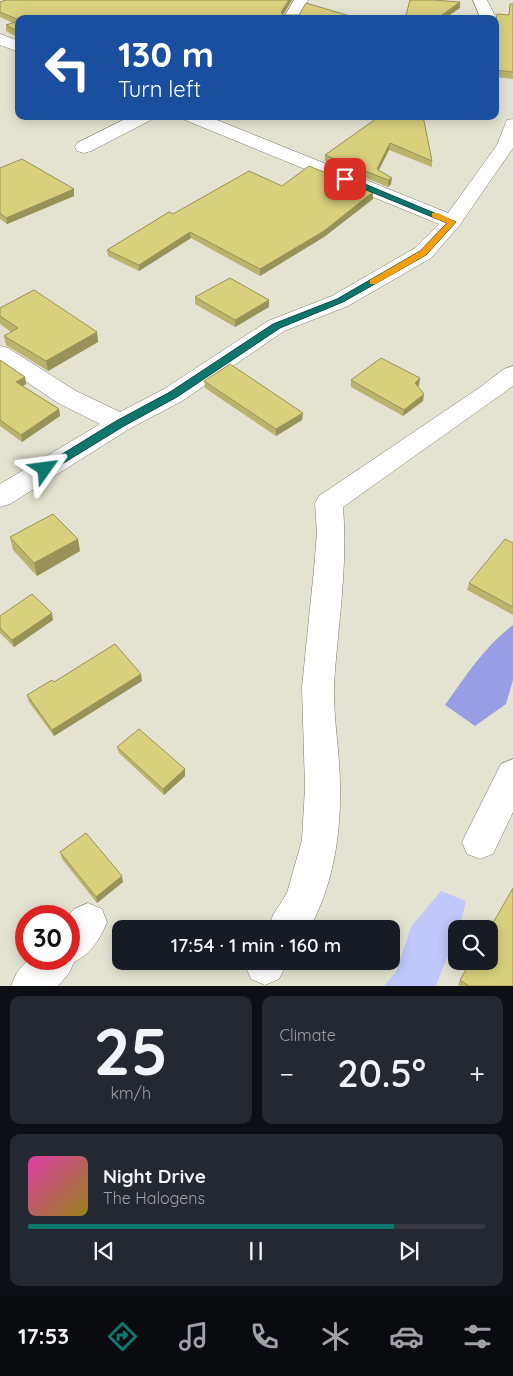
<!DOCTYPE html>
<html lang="en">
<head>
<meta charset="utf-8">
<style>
  :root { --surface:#171b24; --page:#242831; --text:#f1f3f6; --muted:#9ea1a6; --line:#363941; --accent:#0f766e }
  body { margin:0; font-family:Quicksand,sans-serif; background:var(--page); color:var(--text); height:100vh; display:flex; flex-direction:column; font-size:19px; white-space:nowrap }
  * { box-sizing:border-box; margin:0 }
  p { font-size:16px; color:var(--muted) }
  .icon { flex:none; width:28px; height:28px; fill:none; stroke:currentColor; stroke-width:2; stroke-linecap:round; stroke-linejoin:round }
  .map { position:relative; height:986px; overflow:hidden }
  .details { display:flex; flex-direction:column; gap:10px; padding:10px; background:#0d0f14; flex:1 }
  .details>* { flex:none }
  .guide { position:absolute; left:15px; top:15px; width:484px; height:105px; border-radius:10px; box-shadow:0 2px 12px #0003; background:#1a4fa0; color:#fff; overflow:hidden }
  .tools { position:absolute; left:448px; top:920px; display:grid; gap:10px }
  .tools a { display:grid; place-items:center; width:50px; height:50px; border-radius:10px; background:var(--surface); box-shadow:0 2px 12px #0003; font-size:25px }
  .speed { position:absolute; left:15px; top:905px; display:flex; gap:10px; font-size:25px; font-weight:700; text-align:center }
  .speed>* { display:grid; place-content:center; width:65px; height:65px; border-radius:50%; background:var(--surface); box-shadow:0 2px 12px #0003; line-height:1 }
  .speed .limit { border:8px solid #d22; background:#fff; color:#111 }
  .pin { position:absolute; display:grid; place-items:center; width:42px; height:42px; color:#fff; margin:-21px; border-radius:10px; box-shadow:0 2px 8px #0006 }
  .me { position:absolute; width:55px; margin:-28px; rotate:59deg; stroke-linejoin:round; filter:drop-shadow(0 0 4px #0008) }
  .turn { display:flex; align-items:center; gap:18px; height:105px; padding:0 20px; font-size:22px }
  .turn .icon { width:65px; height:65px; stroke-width:2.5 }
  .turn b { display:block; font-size:35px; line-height:42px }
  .big { font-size:38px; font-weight:600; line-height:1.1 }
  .details .card { flex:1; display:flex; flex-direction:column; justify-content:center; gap:8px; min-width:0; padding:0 18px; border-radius:10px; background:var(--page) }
  .details .dial { align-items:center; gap:0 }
  .dial b { font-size:65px; line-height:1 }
  .song { display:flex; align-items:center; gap:15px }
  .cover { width:60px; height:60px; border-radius:8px; background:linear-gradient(135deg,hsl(320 70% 55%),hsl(50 70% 35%)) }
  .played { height:5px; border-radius:2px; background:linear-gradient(90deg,var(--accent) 80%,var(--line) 80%) }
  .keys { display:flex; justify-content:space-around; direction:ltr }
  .heat { display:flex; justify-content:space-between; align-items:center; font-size:28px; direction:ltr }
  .details .tiles { flex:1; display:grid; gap:10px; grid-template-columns:1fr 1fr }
  .card:last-child { grid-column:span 2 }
  .trip { position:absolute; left:112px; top:920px; width:288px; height:50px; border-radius:10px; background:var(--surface); box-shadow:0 2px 12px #0003; font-weight:600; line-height:50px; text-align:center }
  .dock { display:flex; height:80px; justify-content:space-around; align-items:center; background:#090b0e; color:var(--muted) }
  .dock .icon { width:35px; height:35px }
  .dock .on { color:var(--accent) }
  .dock b { font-size:22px; color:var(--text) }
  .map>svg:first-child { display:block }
  .green { fill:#c1c6fb }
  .forest { fill:#999de5 }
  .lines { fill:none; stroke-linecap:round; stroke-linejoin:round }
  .minor-casing { stroke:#7e7d6d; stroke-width:1 }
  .minor { fill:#fff; fill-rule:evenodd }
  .wall { fill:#bab36c }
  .shaded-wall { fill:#979258 }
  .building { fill:#d8d07d; stroke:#979258 }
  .route { fill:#0f766e; stroke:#0a4d48 }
  .slow { fill:#f59e0b }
</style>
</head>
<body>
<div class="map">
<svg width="513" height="986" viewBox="0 0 513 986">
  <rect width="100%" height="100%" fill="#e4e2d1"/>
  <path class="green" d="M 441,891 L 466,901 L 459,929 L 456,929 C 456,942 441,971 436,986 L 384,986 L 396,972 L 411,927 Z"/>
  <path class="forest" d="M 513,625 L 513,680 L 506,704 L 475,726 L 445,705 C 466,676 484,647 513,625 Z"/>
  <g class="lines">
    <defs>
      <g id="minor">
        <polygon points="294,0 308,0 299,19 283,19"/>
        <polygon points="473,0 487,0 495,16 493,19 481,19"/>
        <polygon points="0,34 19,41 19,52 0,45"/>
        <polygon points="131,116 154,116 151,120 91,151 84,153 77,151 75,147 77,143"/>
        <polygon points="182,116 207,116 448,213 497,145 507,120 513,119 513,148 459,226 431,258 348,306 284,331 182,401 129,429 10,504 0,507 0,484 100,424 58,403 0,364 0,346 8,348 76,391 120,412 164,389 268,321 332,296 415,248 439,224 185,120"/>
        <path d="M 513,366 L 513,386 L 343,507 C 348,566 338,625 334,684 C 333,718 340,753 340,786 C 341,834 333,887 309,929 L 268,929 L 273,915 L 287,893 L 302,840 L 305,787 L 302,687 L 314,569 L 317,533 L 315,503 L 319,496 L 479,388 L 504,369 Z"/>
        <polygon points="513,759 513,812 493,854 480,859 467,854 462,842 501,764"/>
        <path d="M 88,903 L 102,909 L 107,922 C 101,938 90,955 74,962 L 69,973 L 58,986 L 11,986 L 17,972 L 29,959 L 69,959 L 68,916 L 74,909 Z"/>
        <polygon points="247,961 288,961 279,979 265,985 251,979 245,965"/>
      </g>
    </defs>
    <use href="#minor" class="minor-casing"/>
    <use href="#minor" class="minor"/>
  </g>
  <g class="wall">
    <polygon points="292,0 283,15 360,19 19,19 19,38 6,31 6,25 13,23 0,17 0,2"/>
    <polygon points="513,4 513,79 495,77 495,27 508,15"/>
    <polygon points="380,116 432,161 432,167 389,150 379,170 391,184 388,187 325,161 325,155"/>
    <polygon points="0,168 74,189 74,196 7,224 0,219"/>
    <polygon points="282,186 373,199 324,237 260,276 191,238 139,271 108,256 107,250 173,214"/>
    <polygon points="195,297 269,307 235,327 195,304"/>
    <polygon points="0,308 97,332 98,342 48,371 6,345 4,336 11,332 0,324"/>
    <polygon points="0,360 25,377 26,384 23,386 59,409 60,416 22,442 0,426"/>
    <polygon points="420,378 419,385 418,387 423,401 403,416 351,387 351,380"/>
    <polygon points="204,381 302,420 276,436 205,388"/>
    <polygon points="10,537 80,551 37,576 13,550"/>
    <polygon points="513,543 513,615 467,590 469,583"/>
    <polygon points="0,616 53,620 14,647 0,633"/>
    <polygon points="142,681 54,736 29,702 27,695 54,682"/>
    <polygon points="117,747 185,769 185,776 164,795 119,753"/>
    <polygon points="60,852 123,882 97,903 62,859"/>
    <polygon points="460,980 513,986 459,986 458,985"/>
  </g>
  <g class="shaded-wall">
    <polygon points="289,0 292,0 281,18 281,12"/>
    <polygon points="460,2 460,8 444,19 436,19"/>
    <polygon points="390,143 389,150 376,175 377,169"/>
    <polygon points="392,178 391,184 388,187 388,180"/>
    <polygon points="74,189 74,196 7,224 6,218"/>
    <polygon points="373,192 373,199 324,237 260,276 260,269"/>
    <polygon points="190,232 191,238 139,271 139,265"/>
    <polygon points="269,300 269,307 235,327 235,320"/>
    <polygon points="97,332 98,342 48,371 46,361"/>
    <polygon points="25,377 26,384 18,388 16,382"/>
    <polygon points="420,378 419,385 414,390 415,383"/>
    <polygon points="424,394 423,401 403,416 404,410"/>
    <polygon points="59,409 60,416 22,442 21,435"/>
    <polygon points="303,413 302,420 276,436 276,429"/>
    <polygon points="78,539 80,551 37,576 34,563"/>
    <polygon points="52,613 53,620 14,647 12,640"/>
    <polygon points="141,674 142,681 54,736 52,730"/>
    <polygon points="185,769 185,776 164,795 163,789"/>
    <polygon points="122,876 123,882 97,903 96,897"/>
  </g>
  <g class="building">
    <polygon points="6,0 289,0 281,12 283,15 299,15 306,3 360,19 19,19 19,20 0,12 0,2"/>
    <polygon points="410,0 433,0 460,2 436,19 405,19"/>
    <polygon points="510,4 513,4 513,72 495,70 495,29 497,14 509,15"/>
    <polygon points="19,21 19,32 6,25"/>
    <polygon points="380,116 423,116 432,161 390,143 377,169 392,178 388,180 325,155"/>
    <polygon points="22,159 74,189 6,218 0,213 0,168"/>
    <polygon points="309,166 373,192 324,231 260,269 190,232 139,265 107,250 169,212 173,214 249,171 282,186"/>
    <polygon points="230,278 269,300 235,320 195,297"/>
    <polygon points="34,290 97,332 46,361 4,336 18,328 0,316 0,308"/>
    <polygon points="381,358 420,378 415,383 424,394 404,410 351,380"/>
    <polygon points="0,360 25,377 16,382 59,409 21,435 0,420"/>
    <polygon points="230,364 303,413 276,429 204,381"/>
    <polygon points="53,514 78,539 34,563 10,537"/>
    <polygon points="505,539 513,543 513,607 469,583"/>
    <polygon points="32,594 52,613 12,640 0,628 0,616"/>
    <polygon points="115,644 141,674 52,730 27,695 52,680 54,682"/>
    <polygon points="139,729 185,769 163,789 117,747"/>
    <polygon points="86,833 122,876 96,897 60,852"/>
    <polygon points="513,888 513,986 469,986 460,980 471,961 489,961 489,930"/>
  </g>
  <polygon class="route" points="342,177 348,177 456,222 426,255 343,302 280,328 177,397 124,426 49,472 41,472 39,469 41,467 116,421 170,392 273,324 337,299 420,251 447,223 342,180"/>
  <polygon class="slow" points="432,213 438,213 456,222 426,255 376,284 370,284 370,280 420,251 447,223 432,217"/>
</svg>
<div class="tools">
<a><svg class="icon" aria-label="search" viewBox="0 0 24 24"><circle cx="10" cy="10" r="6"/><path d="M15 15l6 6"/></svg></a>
</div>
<div class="speed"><div class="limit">30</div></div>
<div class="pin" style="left:345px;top:179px;background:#d93025"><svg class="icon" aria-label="arrive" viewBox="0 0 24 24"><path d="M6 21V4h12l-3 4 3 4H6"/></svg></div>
<svg class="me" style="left:45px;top:469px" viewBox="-20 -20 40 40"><path d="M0-17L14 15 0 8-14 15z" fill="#0f766e" stroke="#fff" stroke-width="4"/></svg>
<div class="trip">17:54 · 1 min · 160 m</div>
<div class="guide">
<div class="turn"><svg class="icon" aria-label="left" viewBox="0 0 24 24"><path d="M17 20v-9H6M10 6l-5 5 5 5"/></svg><div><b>130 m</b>Turn left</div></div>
</div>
</div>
<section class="details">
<div class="tiles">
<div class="card dial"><b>25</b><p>km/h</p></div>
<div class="card"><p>Climate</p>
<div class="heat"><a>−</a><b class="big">20.5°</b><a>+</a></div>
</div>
<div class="card">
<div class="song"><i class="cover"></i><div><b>Night Drive</b><p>The Halogens</p></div></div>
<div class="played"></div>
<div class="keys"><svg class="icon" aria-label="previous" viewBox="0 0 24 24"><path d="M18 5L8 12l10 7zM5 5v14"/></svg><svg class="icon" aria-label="pause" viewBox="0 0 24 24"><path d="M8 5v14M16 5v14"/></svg><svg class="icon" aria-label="next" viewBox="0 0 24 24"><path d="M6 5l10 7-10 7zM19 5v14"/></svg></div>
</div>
</div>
</section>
<nav class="dock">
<b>17:53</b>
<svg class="icon on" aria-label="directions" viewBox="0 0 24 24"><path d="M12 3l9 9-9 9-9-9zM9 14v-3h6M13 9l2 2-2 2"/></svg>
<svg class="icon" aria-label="music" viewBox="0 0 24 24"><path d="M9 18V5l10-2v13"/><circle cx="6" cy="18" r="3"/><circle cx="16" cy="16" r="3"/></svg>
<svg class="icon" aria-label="phone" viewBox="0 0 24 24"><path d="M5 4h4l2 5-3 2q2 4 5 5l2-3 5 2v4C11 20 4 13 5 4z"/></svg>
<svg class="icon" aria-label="climate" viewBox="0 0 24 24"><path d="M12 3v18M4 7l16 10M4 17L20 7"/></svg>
<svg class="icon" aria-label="car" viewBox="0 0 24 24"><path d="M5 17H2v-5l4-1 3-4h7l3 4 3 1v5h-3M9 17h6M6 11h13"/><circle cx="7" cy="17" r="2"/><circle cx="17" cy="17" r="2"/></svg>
<svg class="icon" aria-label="filters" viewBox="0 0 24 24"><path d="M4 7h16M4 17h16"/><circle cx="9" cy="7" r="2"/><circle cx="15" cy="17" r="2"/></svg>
</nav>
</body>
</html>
